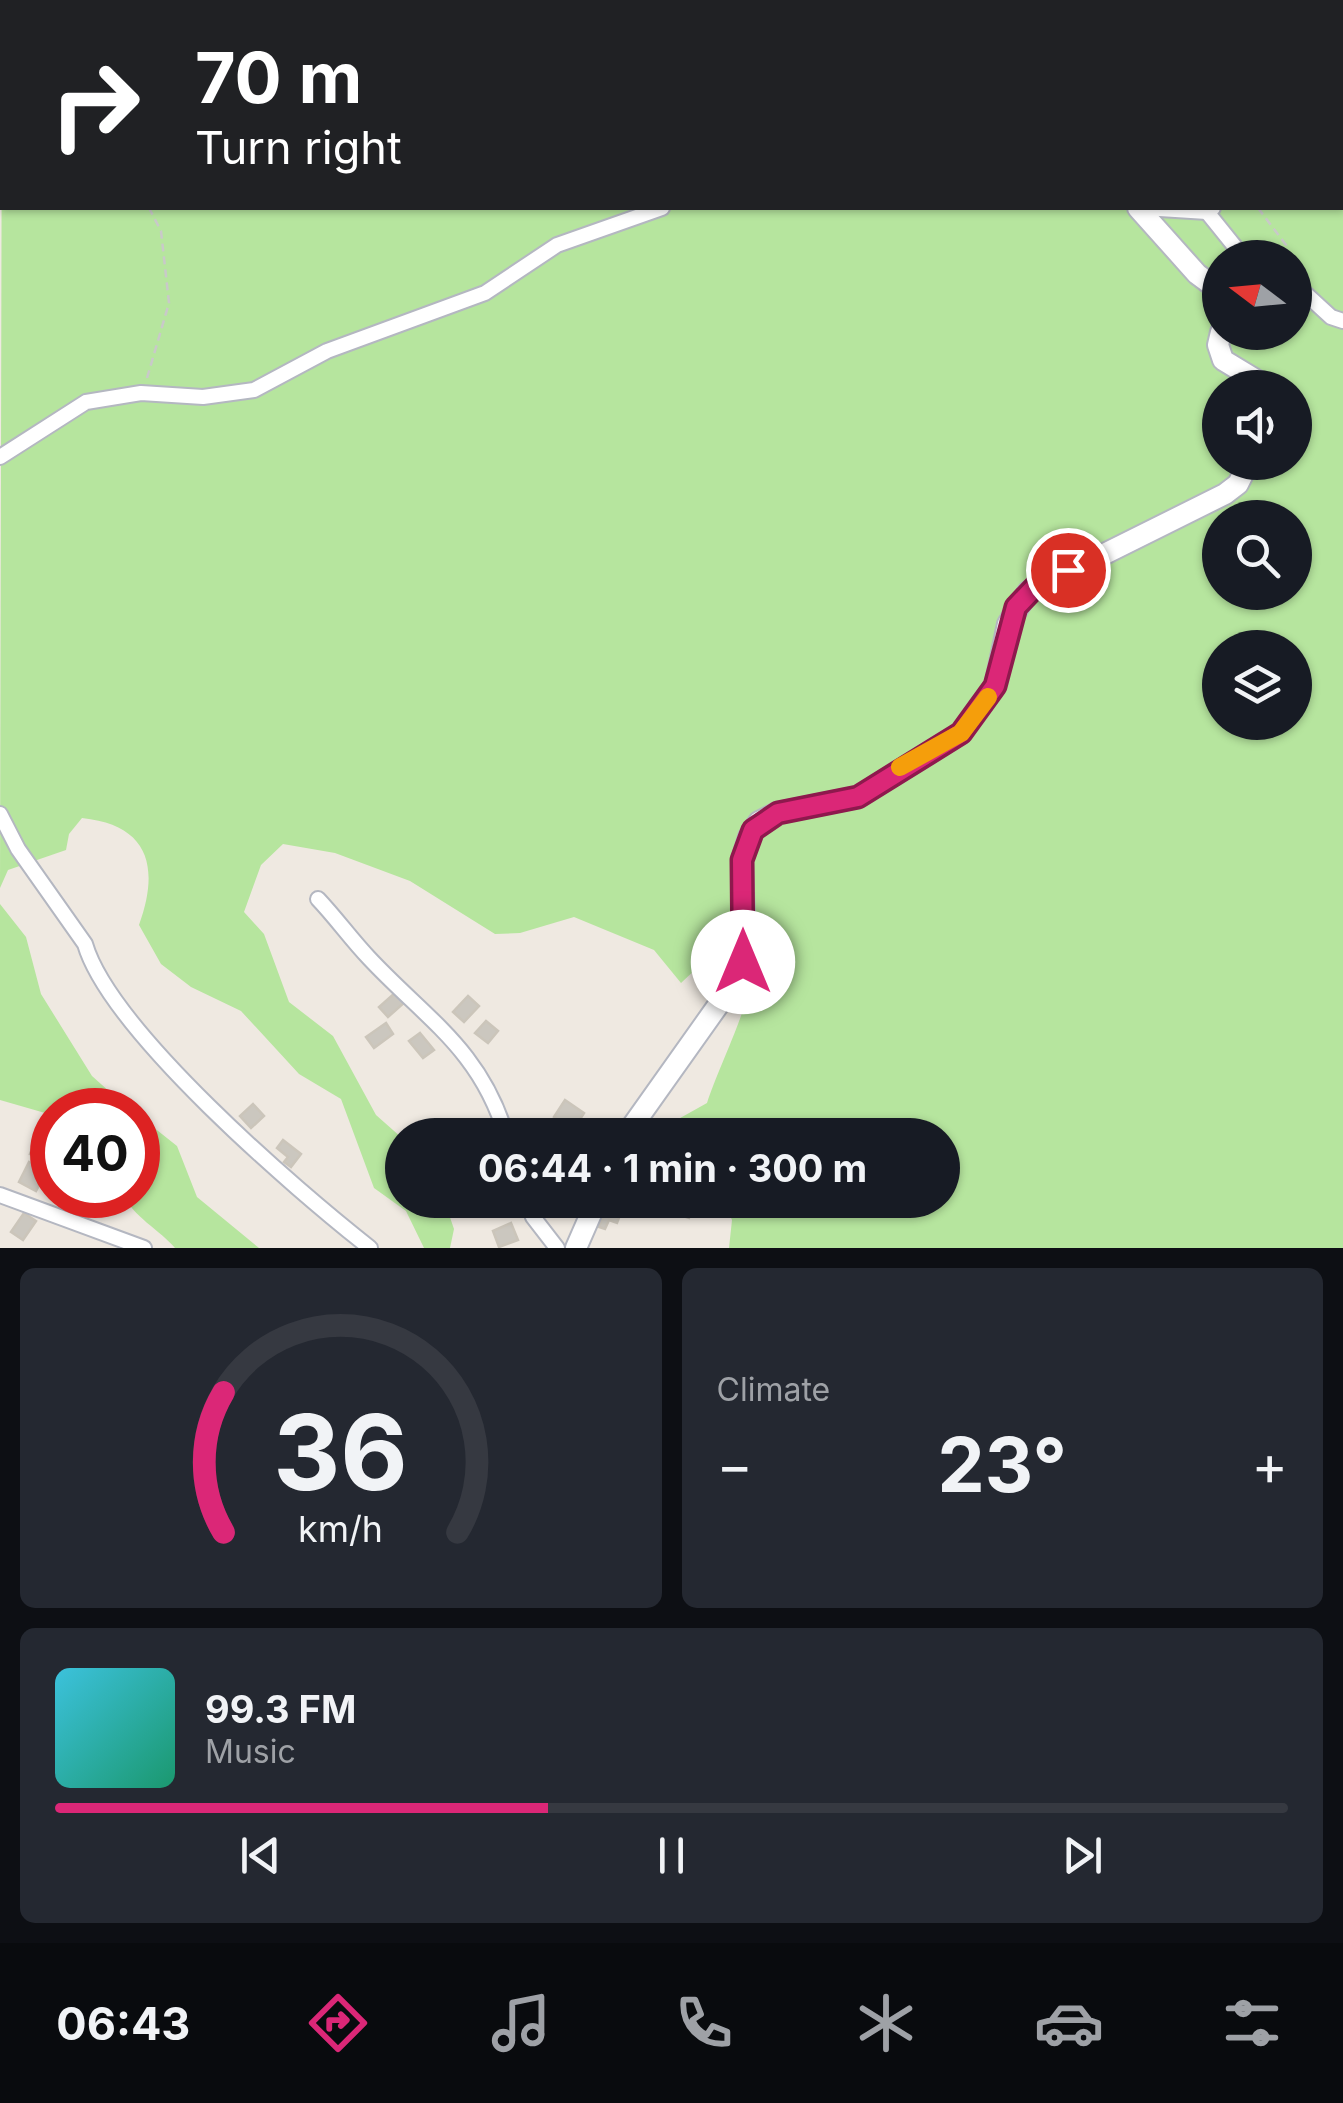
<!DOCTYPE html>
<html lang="en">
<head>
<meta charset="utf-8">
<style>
  :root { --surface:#171b24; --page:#242831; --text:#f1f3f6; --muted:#9ea1a6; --line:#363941; --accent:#db2777 }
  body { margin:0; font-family:Inter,sans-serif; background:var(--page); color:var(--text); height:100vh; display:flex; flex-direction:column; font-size:38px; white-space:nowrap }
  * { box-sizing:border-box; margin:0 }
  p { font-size:32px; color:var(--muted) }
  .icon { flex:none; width:55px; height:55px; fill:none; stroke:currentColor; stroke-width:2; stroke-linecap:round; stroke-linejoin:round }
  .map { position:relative; height:1248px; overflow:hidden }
  .side { display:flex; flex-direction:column; gap:20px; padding:20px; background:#0d0f14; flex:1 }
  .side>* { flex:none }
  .top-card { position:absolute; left:0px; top:0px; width:1345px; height:210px; box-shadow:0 2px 8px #0004; background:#202124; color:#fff; overflow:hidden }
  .needle { width:65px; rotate:286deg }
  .fabs { position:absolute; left:1202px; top:240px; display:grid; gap:20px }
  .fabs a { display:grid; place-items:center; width:110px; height:110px; border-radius:50%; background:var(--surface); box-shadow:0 2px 8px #0004; font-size:50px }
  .speed { position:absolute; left:30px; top:1088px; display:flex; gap:20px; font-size:50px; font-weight:700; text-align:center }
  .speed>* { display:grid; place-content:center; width:130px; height:130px; border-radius:50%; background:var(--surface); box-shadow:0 2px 8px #0004; line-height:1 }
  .speed .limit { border:15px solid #d22; background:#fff; color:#111 }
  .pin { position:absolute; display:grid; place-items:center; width:85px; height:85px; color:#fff; margin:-42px; border:5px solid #fff; border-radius:50%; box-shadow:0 2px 10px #0007 }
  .me { position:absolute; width:110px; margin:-55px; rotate:0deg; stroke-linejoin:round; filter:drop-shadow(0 0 8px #0008) }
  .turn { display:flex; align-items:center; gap:35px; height:210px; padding:0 30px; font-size:45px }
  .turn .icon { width:130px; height:130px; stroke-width:2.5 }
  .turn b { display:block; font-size:70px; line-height:85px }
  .big { font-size:75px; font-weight:700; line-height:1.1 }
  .side .tile { flex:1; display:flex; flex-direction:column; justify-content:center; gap:15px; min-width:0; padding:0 35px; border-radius:15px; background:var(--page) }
  .side .dial { align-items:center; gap:0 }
  .dial svg { height:260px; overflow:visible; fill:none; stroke:var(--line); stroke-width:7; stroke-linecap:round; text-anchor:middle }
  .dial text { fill:var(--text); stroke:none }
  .song { display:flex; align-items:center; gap:30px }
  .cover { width:120px; height:120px; border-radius:15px; background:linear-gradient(135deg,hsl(190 70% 55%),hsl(160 70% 35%)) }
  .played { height:10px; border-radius:5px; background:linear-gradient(90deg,var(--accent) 40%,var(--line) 40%) }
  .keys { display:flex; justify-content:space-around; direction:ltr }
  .heat { display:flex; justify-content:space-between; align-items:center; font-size:55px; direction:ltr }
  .side .tiles { flex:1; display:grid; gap:20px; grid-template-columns:1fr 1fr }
  .tile:last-child { grid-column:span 2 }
  .trip { position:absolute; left:385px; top:1118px; width:575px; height:100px; border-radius:50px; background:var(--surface); box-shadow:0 2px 8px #0004; font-weight:700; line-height:100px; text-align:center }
  .tab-bar { display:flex; height:160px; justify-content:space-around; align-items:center; background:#090b0e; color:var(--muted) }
  .tab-bar .icon { width:70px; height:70px }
  .tab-bar .selected { color:var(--accent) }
  .tab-bar b { font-size:45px; color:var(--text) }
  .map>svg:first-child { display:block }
  .green { fill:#b6e59e; fill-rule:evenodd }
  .building { fill:#cbc7bf; stroke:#cbc5ba; stroke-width:2.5 }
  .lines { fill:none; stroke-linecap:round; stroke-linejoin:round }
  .street-casing { stroke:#b4b7c1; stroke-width:18 }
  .secondary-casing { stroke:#b4b7c1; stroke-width:24 }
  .path { stroke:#c9c9c9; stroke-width:2.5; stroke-dasharray:8 5; stroke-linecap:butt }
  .street { stroke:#fff; stroke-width:14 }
  .secondary { stroke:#fff; stroke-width:20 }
  .route-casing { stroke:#8e194d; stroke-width:25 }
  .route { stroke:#db2777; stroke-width:18 }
  .slow { stroke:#f59e0b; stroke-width:18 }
</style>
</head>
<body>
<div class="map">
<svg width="1343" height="1248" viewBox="0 0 1343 1248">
  <rect width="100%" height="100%" fill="#efe9e1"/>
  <g class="green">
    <path d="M 31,0 L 1343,0 L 1343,1248 L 729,1248 L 732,1220 L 723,1200 L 942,1200 L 942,1135 L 663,1135 L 673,1122 L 707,1103 C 720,1062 762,984 753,946 L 714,952 L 681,983 L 654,950 L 574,917 L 520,933 L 495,934 L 410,881 L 335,853 L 283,844 L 261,865 L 244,912 L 264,934 L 289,1002 L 333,1036 L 376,1115 L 402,1138 L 402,1200 L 444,1200 L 454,1229 L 450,1248 L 424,1248 L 406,1211 L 374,1188 L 341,1099 L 299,1074 L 241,1011 L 191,987 L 161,964 L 139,925 C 160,867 149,825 82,818 L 69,834 L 66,850 L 8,870 L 0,888 L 2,21 L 2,208 L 1342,208 L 1342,2 L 28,2 ZM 1220,258 L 1295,258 L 1295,332 L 1220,332 ZM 1220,388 L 1295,388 L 1295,462 L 1220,462 ZM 1220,518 L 1295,518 L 1295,592 L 1220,592 ZM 1220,648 L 1295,648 L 1295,722 L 1220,722 Z"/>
    <polygon points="0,904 26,937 41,994 92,1076 130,1110 52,1110 52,1115 0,1100"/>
    <path d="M 138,1115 L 177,1146 L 197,1197 L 259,1248 L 175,1248 C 161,1231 131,1215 124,1195 L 138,1195 Z"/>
  </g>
  <g class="building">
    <polygon points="396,992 405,1002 388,1017 379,1007"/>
    <polygon points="468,996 479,1006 464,1022 453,1012"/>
    <polygon points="486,1021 498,1031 488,1043 475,1033"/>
    <polygon points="386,1023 393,1034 374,1048 366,1037"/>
    <polygon points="420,1033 434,1050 423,1058 409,1041"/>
    <polygon points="565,1100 584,1113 573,1130 554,1117"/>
    <polygon points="253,1104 264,1116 251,1128 240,1116"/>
    <polygon points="38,1134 52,1140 46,1160 30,1154"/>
    <polygon points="283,1140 301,1154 291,1167 284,1162 288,1157 277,1148"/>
    <polygon points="29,1162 46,1172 36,1191 19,1182"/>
    <polygon points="609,1200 626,1200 617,1223 609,1220 605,1229 599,1227"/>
    <polygon points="647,1200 694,1200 689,1218 645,1204"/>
    <polygon points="24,1213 36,1221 23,1240 11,1232"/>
    <polygon points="511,1223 518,1240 499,1247 493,1231"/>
  </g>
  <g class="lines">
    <defs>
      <g id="street">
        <polyline points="1103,0 1105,2"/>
        <polyline points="1144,208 1207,212"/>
        <polyline points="1213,208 1207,212 1244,258"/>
        <polyline points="1295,284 1331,317 1343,321"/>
        <polyline points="0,457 86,402 141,393 203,397 254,390 327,351 485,293 557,245 662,208"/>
        <path d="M 0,814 L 18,849 L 85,944 C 110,1030 296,1190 370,1248"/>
        <path d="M 318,899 C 336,918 351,939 369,958 C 426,1019 480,1049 506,1135"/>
        <polyline points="0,1195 144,1248"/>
        <polyline points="527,1200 533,1217 557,1248"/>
      </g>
      <g id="secondary">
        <polyline points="442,2 443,0"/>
        <polyline points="1138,208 1197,274 1220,291"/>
        <polyline points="1221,332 1218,345 1223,360 1269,388"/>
        <polyline points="626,1135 736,980 745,951 742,860 749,837 759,822 777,813 858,797 961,733 995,686 1008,624 1028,592 1225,494 1238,484 1249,462"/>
        <polyline points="576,1248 597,1200"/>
      </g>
    </defs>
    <use href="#street" class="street-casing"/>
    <use href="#secondary" class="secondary-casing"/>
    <g class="path">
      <polyline points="156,2 156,0"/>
      <polyline points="1342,39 1343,39"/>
      <polyline points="1258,208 1286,245 1287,258"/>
      <polyline points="147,378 169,303 161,231 149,208"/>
    </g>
    <use href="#street" class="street"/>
    <use href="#secondary" class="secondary"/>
  </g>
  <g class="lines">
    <defs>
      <polyline id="route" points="743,962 742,860 753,830 778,813 858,797 961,733 995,686 1016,607 1036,586 1068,570"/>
    </defs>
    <use href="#route" class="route-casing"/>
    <use href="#route" class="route"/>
    <polyline class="slow" points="900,767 961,733 988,697"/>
  </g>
</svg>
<div class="fabs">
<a><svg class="needle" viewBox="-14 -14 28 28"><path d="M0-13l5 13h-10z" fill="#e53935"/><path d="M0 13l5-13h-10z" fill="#9ea1a6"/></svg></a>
<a><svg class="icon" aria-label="sound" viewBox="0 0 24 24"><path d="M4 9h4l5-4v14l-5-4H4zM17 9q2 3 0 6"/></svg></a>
<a><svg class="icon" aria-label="search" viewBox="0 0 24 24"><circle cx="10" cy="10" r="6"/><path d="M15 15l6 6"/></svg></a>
<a><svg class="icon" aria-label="layers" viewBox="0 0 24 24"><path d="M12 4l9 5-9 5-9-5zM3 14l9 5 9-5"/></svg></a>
</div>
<div class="speed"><div class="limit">40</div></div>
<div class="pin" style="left:1068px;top:570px;background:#d93025"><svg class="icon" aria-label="arrive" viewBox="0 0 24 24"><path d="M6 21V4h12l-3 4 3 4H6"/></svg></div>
<svg class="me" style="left:743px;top:962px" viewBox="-20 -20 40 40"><circle r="19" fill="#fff"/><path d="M0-13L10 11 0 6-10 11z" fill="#db2777"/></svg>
<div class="trip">06:44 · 1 min · 300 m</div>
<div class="top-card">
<div class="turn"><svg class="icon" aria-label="right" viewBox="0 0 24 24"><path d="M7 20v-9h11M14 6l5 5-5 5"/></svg><div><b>70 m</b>Turn right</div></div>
</div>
</div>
<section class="side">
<div class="tiles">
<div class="tile dial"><svg viewBox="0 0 100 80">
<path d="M14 69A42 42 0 1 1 86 69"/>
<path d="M14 69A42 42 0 0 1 14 26" stroke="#db2777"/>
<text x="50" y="56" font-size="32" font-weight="700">36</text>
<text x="50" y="72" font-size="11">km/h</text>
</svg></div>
<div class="tile"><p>Climate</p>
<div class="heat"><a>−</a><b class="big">23°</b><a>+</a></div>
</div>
<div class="tile">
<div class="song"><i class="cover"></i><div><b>99.3 FM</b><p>Music</p></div></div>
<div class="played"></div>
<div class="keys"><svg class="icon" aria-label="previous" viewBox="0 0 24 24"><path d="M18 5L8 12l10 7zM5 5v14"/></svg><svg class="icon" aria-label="pause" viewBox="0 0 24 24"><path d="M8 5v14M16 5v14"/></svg><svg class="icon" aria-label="next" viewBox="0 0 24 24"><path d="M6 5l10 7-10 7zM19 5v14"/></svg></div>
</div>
</div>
</section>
<nav class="tab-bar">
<b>06:43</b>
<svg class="icon selected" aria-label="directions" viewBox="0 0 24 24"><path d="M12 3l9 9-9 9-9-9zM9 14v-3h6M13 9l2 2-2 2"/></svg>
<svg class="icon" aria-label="music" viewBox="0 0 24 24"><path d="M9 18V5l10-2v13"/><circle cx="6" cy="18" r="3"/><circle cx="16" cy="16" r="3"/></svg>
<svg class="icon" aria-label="phone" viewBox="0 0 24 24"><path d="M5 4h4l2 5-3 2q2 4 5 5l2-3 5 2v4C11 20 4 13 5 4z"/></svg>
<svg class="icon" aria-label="climate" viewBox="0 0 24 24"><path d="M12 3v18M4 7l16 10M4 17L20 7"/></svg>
<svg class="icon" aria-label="car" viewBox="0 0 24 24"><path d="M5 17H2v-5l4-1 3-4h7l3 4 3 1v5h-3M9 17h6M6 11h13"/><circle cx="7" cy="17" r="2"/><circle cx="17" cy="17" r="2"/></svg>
<svg class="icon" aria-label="filters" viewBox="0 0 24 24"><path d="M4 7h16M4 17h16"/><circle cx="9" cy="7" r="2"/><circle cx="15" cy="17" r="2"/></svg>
</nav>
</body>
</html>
